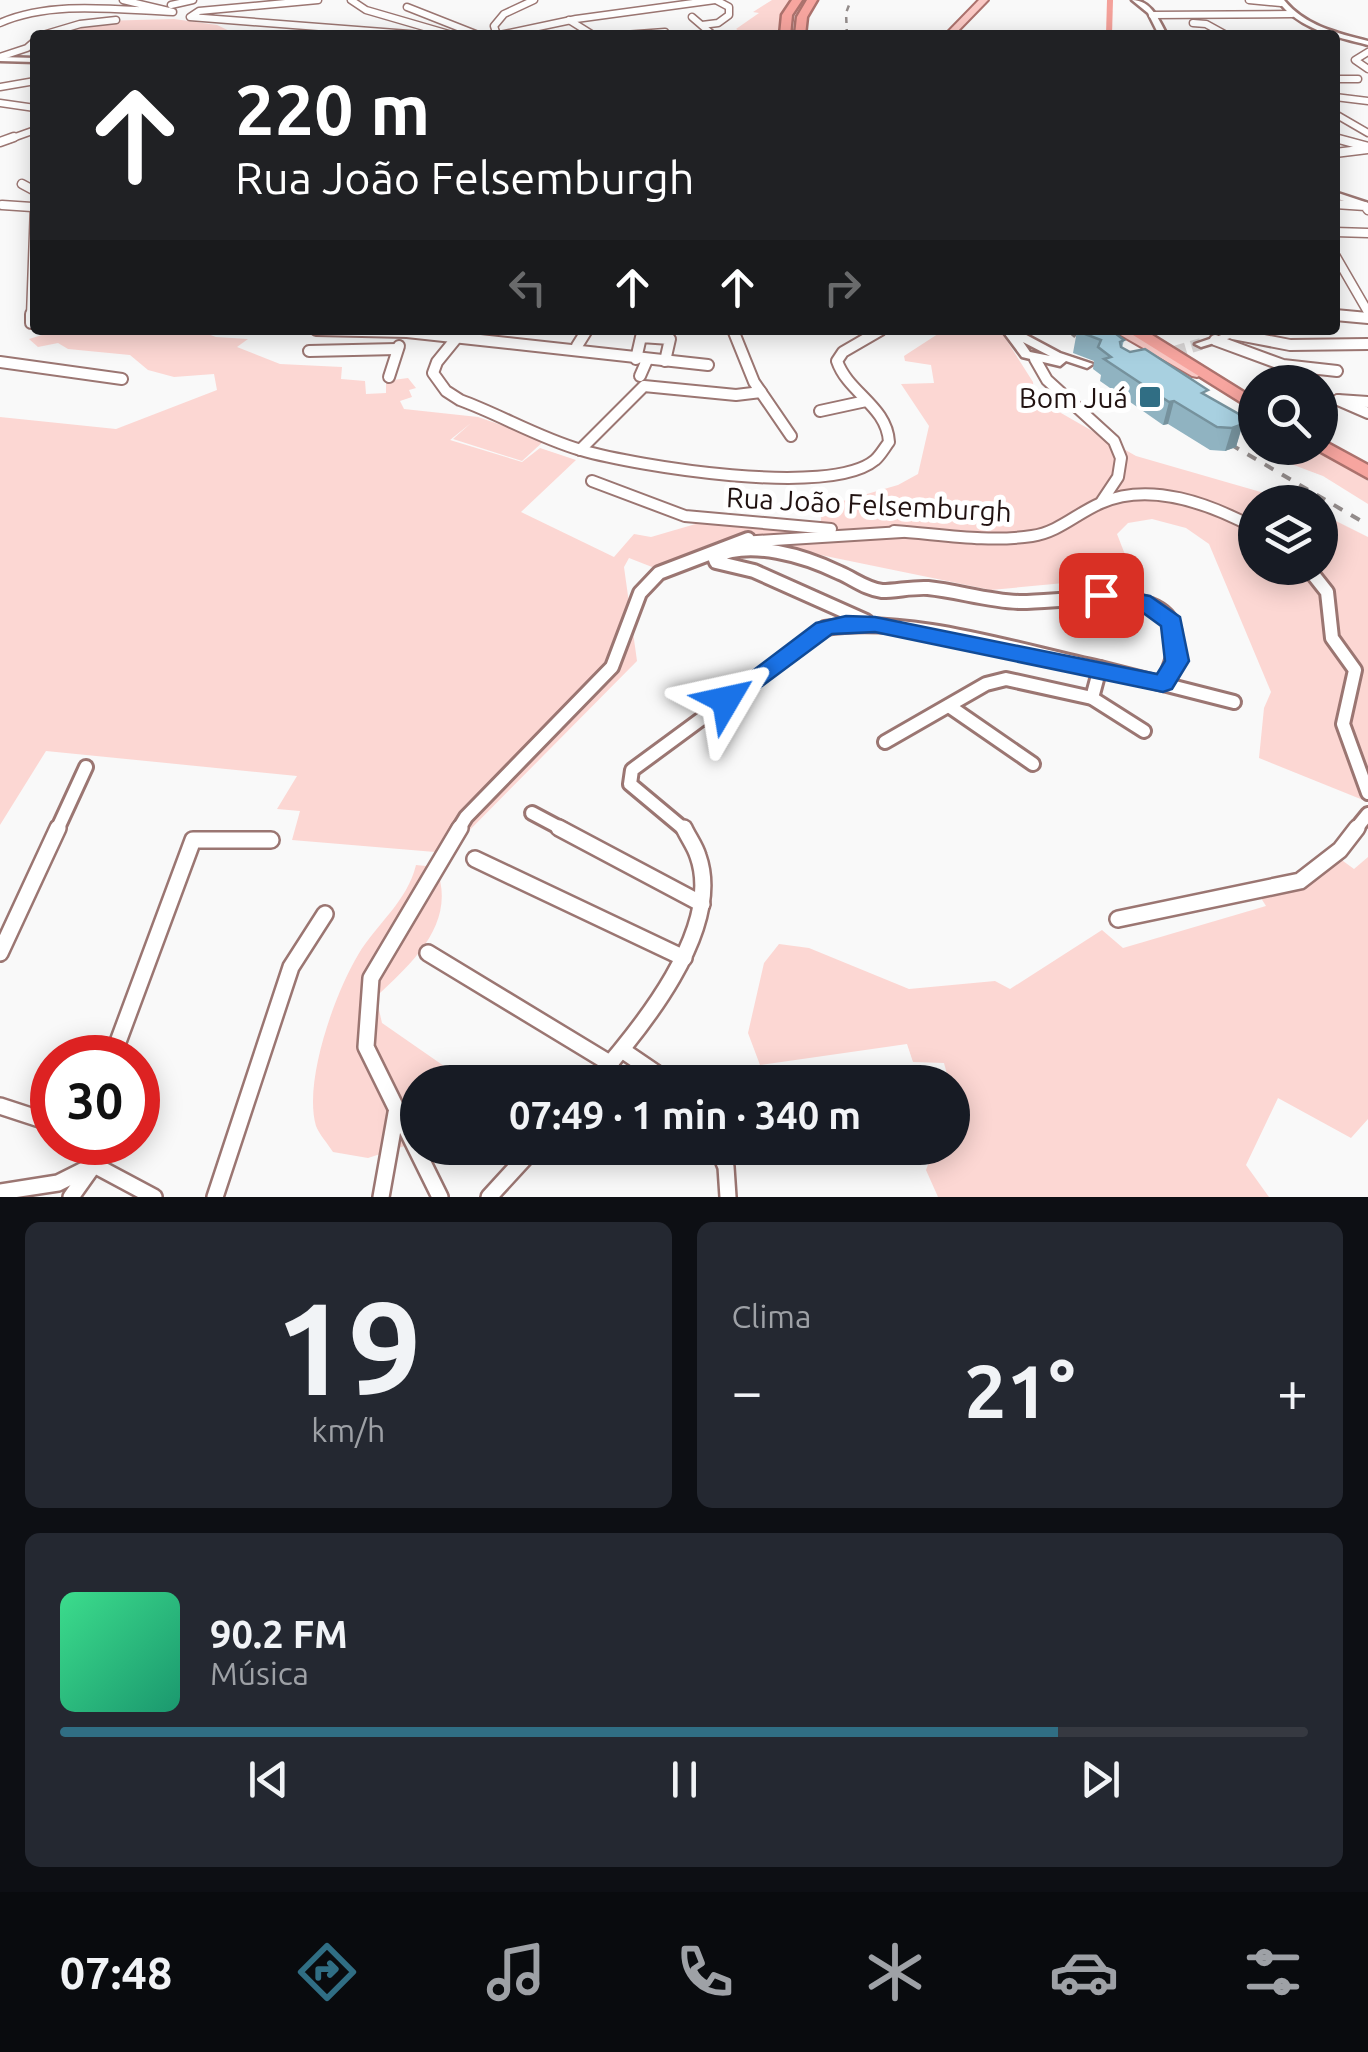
<!DOCTYPE html>
<html lang="pt">
<head>
<meta charset="utf-8">
<style>
  :root { --surface:#171b24; --page:#242831; --text:#f1f3f6; --muted:#9ea1a6; --line:#363941; --accent:#306e84 }
  body { margin:0; font-family:Ubuntu,sans-serif; background:var(--page); color:var(--text); height:100vh; display:flex; flex-direction:column; font-size:38px; white-space:nowrap }
  * { box-sizing:border-box; margin:0 }
  p { font-size:32px; color:var(--muted) }
  .icon { flex:none; width:55px; height:55px; fill:none; stroke:currentColor; stroke-width:2; stroke-linecap:round; stroke-linejoin:round }
  .map { position:relative; height:1197px; overflow:hidden }
  .sheet { display:flex; flex-direction:column; gap:25px; padding:25px; background:#0d0f14; flex:1 }
  .sheet>* { flex:none }
  .guide { position:absolute; left:30px; top:30px; width:1310px; height:305px; border-radius:10px; box-shadow:0 5px 25px #0003; background:#202124; color:#fff; overflow:hidden }
  .tools { position:absolute; left:1238px; top:365px; display:grid; gap:20px }
  .tools a { display:grid; place-items:center; width:100px; height:100px; border-radius:50%; background:var(--surface); box-shadow:0 5px 25px #0003; font-size:50px }
  .speed { position:absolute; left:30px; top:1035px; display:flex; gap:20px; font-size:50px; font-weight:700; text-align:center }
  .speed>* { display:grid; place-content:center; width:130px; height:130px; border-radius:50%; background:var(--surface); box-shadow:0 5px 25px #0003; line-height:1 }
  .speed .limit { border:15px solid #d22; background:#fff; color:#111 }
  .pin { position:absolute; display:grid; place-items:center; width:85px; height:85px; color:#fff; margin:-42px; border-radius:20px; box-shadow:0 5px 15px #0006 }
  .me { position:absolute; width:110px; margin:-55px; rotate:54deg; stroke-linejoin:round; filter:drop-shadow(0 0 8px #0008) }
  .turn { display:flex; align-items:center; gap:35px; height:210px; padding:0 40px; font-size:45px }
  .turn .icon { width:130px; height:130px; stroke-width:2.5 }
  .turn b { display:block; font-size:70px; line-height:85px }
  .lanes { display:flex; align-items:center; height:95px; padding:0 40px; background:#0003; justify-content:center; gap:50px; direction:ltr }
  .lanes .off { opacity:.35 }
  .big { font-size:75px; font-weight:600; line-height:1.1 }
  .sheet .widget { flex:1; display:flex; flex-direction:column; justify-content:center; gap:15px; min-width:0; padding:0 35px; border-radius:15px; background:var(--page) }
  .sheet .dial { align-items:center; gap:0 }
  .dial b { font-size:130px; line-height:1 }
  .song { display:flex; align-items:center; gap:30px }
  .cover { width:120px; height:120px; border-radius:15px; background:linear-gradient(135deg,hsl(150 70% 55%),hsl(160 70% 35%)) }
  .played { height:10px; border-radius:5px; background:linear-gradient(90deg,var(--accent) 80%,var(--line) 80%) }
  .keys { display:flex; justify-content:space-around; direction:ltr }
  .heat { display:flex; justify-content:space-between; align-items:center; font-size:55px; direction:ltr }
  .sheet .tiles { flex:1; display:grid; gap:25px; grid-template-columns:1fr 1fr }
  .widget:last-child { grid-column:span 2 }
  .trip { position:absolute; left:400px; top:1065px; width:570px; height:100px; border-radius:50px; background:var(--surface); box-shadow:0 5px 25px #0003; font-weight:600; line-height:100px; text-align:center }
  .dock { display:flex; height:160px; justify-content:space-around; align-items:center; background:#090b0e; color:var(--muted) }
  .dock .icon { width:70px; height:70px }
  .dock .on { color:var(--accent) }
  .dock b { font-size:45px; color:var(--text) }
  .map>svg:first-child { display:block }
  .green { fill:#fcd7d3 }
  .lines { fill:none; stroke-linecap:round; stroke-linejoin:round }
  .canal { fill:#f4a19a; fill-rule:evenodd }
  .secondary-tunnel { stroke:#d9d6d6; stroke-width:12; stroke-dasharray:12 6; stroke-linecap:butt }
  .street-far4-casing { stroke:#9b7672; stroke-width:9 }
  .street-far3-casing { stroke:#9b7672; stroke-width:11 }
  .street-far2-casing { stroke:#9b7672; stroke-width:14 }
  .street-far1-casing { stroke:#9b7672; stroke-width:18 }
  .street-casing { stroke:#9b7672; stroke-width:20 }
  .secondary-casing { stroke:#9b7672; stroke-width:5 }
  .primary-casing { stroke:#ac726d; stroke-width:4 }
  .highway-casing { stroke:#ac726d; stroke-width:5 }
  .street-far4 { stroke:#fff; stroke-width:6 }
  .street-far3 { stroke:#fff; stroke-width:8 }
  .street-far2 { stroke:#fff; stroke-width:10 }
  .street-far1 { stroke:#fff; stroke-width:12 }
  .street { stroke:#fff; stroke-width:15 }
  .secondary { fill:#fff; fill-rule:evenodd }
  .primary { fill:#fac9c5; fill-rule:evenodd }
  .highway { fill:#f7a59f; fill-rule:evenodd }
  .rail-far1 { stroke:#948d8c; stroke-width:2.5; stroke-dasharray:6 6; stroke-linecap:butt }
  .rail { stroke:#948d8c; stroke-width:4; stroke-dasharray:10 10; stroke-linecap:butt }
  .wall { fill:#90b3c1 }
  .shaded-wall { fill:#76929d }
  .building { fill:#a8d0e0; stroke:#76929d; stroke-width:2.5 }
  .route { fill:#1a73e8; stroke:#114b97; stroke-width:2.5 }
  .poi-dot { fill:#306e84; stroke:#fff; stroke-width:4 }
  .labels { text-anchor:middle; dominant-baseline:central; stroke-width:10; stroke-linejoin:round; paint-order:stroke }
  .poi-label { font-size:28px; fill:#211211; stroke:#fff; text-anchor:end }
  .street-label { font-size:28px; fill:#211211; stroke:#fff }
</style>
</head>
<body>
<div class="map">
<svg width="1368" height="1197" viewBox="0 0 1368 1197">
  <rect width="100%" height="100%" fill="#f9f9f9"/>
  <g class="green">
    <polygon points="772,0 791,0 777,35 745,35 736,29 759,13 753,12"/>
    <polygon points="174,19 217,25 238,35 45,35 99,21"/>
    <polygon points="58,330 197,330 216,337 248,339 237,347 280,364 342,367 341,379 365,381 366,394 386,393 386,381 408,378 416,388 409,390 412,397 400,401 404,409 478,417 545,440 522,461 453,439 471,423 450,440 522,462 540,448 576,460 521,512 614,557 634,534 651,537 699,523 820,532 822,507 898,485 918,474 929,426 901,384 934,383 931,365 905,361 904,356 944,330 1000,330 1033,382 1034,392 1061,413 1136,456 1295,502 1255,502 1255,568 1320,568 1320,513 1368,537 1368,802 1259,758 1264,708 1271,692 1209,544 1186,528 1152,519 1128,523 1117,534 1140,593 1075,582 991,590 748,540 718,541 652,567 629,558 624,567 637,661 447,853 292,840 300,811 277,809 297,776 46,751 0,825 0,417 116,429 217,390 214,374 174,377 148,370 130,355 68,349 58,343 38,347 29,339"/>
    <polygon points="1265,448 1311,448 1368,481 1368,504 1323,476 1283,461"/>
    <polygon points="1368,857 1368,1119 1351,1138 1278,1098 1246,1165 1269,1197 938,1197 926,1170 934,1148 952,1148 952,1082 949,1082 944,1063 913,1062 907,1044 760,1065 748,1033 764,963 779,944 809,948 909,989 995,981 1010,989 1102,930 1123,948 1266,906 1259,895 1339,858 1354,869"/>
    <path d="M 416,865 L 436,867 C 458,923 413,962 376,997 L 382,1023 L 454,1073 L 455,1082 L 418,1082 L 417,1142 L 368,1158 L 333,1152 C 328,1144 319,1134 316,1126 C 303,1082 335,993 358,955 C 377,923 407,902 416,865 Z"/>
  </g>
  <g class="lines">
    <polygon class="canal" points="1107,0 1113,0 1112,35 1106,35"/>
    <polyline class="secondary-tunnel" points="1157,357 1201,344"/>
    <defs>
      <g id="street-far4">
        <polyline points="318,0 199,11 190,17 422,35"/>
        <polyline points="351,0 366,10 452,35"/>
        <polyline points="1249,0 1281,3"/>
        <polyline points="171,5 193,0"/>
        <polyline points="407,7 478,35"/>
        <polyline points="1152,15 1292,14"/>
        <polyline points="692,17 713,35"/>
        <polyline points="569,20 593,35"/>
        <path d="M 0,23 C 52,0 118,10 173,12 L 123,0"/>
        <polyline points="1193,23 1206,24 1226,35"/>
        <polyline points="702,25 718,23 729,15 729,7 716,0"/>
        <polyline points="43,35 80,24 116,20"/>
        <polyline points="497,35 494,26 504,14 534,0"/>
        <polyline points="500,35 576,19 715,0"/>
        <polyline points="624,35 665,32"/>
        <polyline points="1368,52 1355,60 1368,69"/>
        <polyline points="0,57 27,48 35,41"/>
        <polyline points="1335,79 1358,79"/>
        <polyline points="0,87 35,81"/>
        <polyline points="1335,97 1368,101"/>
        <polyline points="0,103 35,108"/>
        <polyline points="1337,115 1368,133"/>
        <polyline points="1335,138 1341,140"/>
        <polyline points="7,140 35,130"/>
      </g>
      <g id="street-far3">
        <polyline points="1335,138 1368,147"/>
        <polyline points="0,142 14,137"/>
        <polyline points="1335,153 1368,149"/>
        <polyline points="22,184 35,191"/>
        <polyline points="1335,204 1365,206 1368,210"/>
        <polyline points="2,205 32,207"/>
        <polyline points="1335,232 1368,233"/>
        <polyline points="1335,255 1368,312"/>
        <polyline points="1335,315 1349,316"/>
        <polyline points="31,316 35,206"/>
      </g>
      <g id="street-far2">
        <polyline points="1335,315 1368,318"/>
        <polyline points="31,323 31,314"/>
        <polyline points="316,330 407,332 708,365"/>
        <path d="M 463,330 L 437,362 L 433,373 L 446,391 L 460,400 C 501,415 539,438 581,450 C 636,466 830,498 875,460 C 880,456 885,447 889,442 C 887,406 848,393 837,361 L 843,352 L 881,330"/>
        <polyline points="733,330 754,382 791,436"/>
        <polyline points="1233,334 1290,345 1368,344"/>
        <polyline points="1215,340 1283,365 1337,371"/>
        <polyline points="577,346 587,330"/>
        <polyline points="309,351 397,349"/>
        <polyline points="636,359 641,337 670,339 665,361"/>
        <polyline points="1035,359 1047,380 1114,441 1121,458 1118,477 1102,501"/>
        <polyline points="0,362 122,379"/>
        <polyline points="640,376 647,360"/>
        <polyline points="389,377 399,346"/>
        <polyline points="1338,400 1368,413"/>
        <polyline points="1338,400 1368,402"/>
        <polyline points="820,411 866,401"/>
        <polyline points="580,450 644,386 736,395 761,392"/>
        <polyline points="592,481 685,516 831,529"/>
        <path d="M 894,531 C 939,534 987,543 1032,536 C 1059,532 1077,513 1101,503 C 1151,481 1210,504 1255,528"/>
        <polyline points="741,542 902,532"/>
      </g>
      <g id="street-far1">
        <polyline points="1308,568 1327,592 1332,638 1355,670 1343,724 1368,793"/>
        <path d="M 866,621 L 754,571 L 716,562 L 714,557 C 750,539 805,556 840,573 C 854,579 866,589 882,591 C 897,591 912,587 928,588 C 958,591 988,601 1019,602 C 1075,603 1218,569 1163,683"/>
        <polyline points="1100,668 1234,702"/>
        <polyline points="949,706 1033,764"/>
        <polyline points="885,742 986,684 1006,679 1092,698 1144,731"/>
        <polyline points="532,813 564,830"/>
        <polyline points="57,830 86,767"/>
        <polyline points="458,830 466,817 612,667 640,593 659,573 748,539"/>
        <path d="M 685,830 L 630,784 L 632,770 L 825,628 C 911,615 1015,650 1100,668 L 1092,698"/>
        <polyline points="1355,830 1368,814"/>
      </g>
      <g id="street">
        <polyline points="559,828 702,904"/>
        <polyline points="475,859 684,958"/>
        <polyline points="1118,919 1300,881 1340,850 1357,828"/>
        <polyline points="0,953 58,828"/>
        <polyline points="428,953 611,1064"/>
        <polyline points="622,1050 669,1082"/>
        <polyline points="112,1058 193,840 271,840"/>
        <path d="M 594,1082 C 639,1031 724,929 698,856 C 695,846 688,837 684,828"/>
        <polyline points="0,1106 52,1123"/>
        <polyline points="85,1142 94,1165 154,1197"/>
        <polyline points="718,1148 726,1167 728,1197"/>
        <polyline points="0,1192 58,1183 94,1165"/>
        <polyline points="71,1197 91,1169"/>
        <polyline points="215,1197 291,967 325,914"/>
        <polyline points="381,1197 396,1113"/>
        <polyline points="440,1197 366,1047 371,978 460,828"/>
        <polyline points="489,1197 534,1148"/>
      </g>
      <g id="secondary">
        <path d="M 1132,0 C 1151,0 1159,20 1167,35 L 1159,35 L 1148,13 Z"/>
        <path d="M 1277,0 L 1284,0 C 1305,26 1337,33 1368,41 L 1368,45 C 1334,36 1300,30 1277,0 Z"/>
        <polygon points="0,57 35,58 35,62 0,61"/>
        <polygon points="1335,192 1368,203 1368,209 1335,198"/>
        <path d="M 1002,330 L 1017,330 L 1060,353 L 1093,364 L 1087,368 L 1066,361 L 1060,366 L 1022,357 ZM 1023,342 L 1050,356 L 1030,352 Z"/>
        <polygon points="1233,331 1237,332 1237,336 1201,347 1195,344"/>
      </g>
      <g id="primary">
        <polygon points="979,0 988,0 954,35 945,35"/>
        <polygon points="1112,330 1129,330 1204,373 1197,377 1192,376"/>
      </g>
      <g id="highway">
        <polygon points="792,0 802,0 792,15 790,35 780,35 782,15"/>
        <polygon points="807,0 817,0 807,17 805,35 795,35 797,17"/>
        <polygon points="1125,330 1144,330 1255,399 1255,411"/>
        <polygon points="1320,439 1368,465 1368,478 1314,448 1320,448"/>
      </g>
    </defs>
    <use href="#street-far4" class="street-far4-casing"/>
    <use href="#street-far3" class="street-far3-casing"/>
    <use href="#street-far2" class="street-far2-casing"/>
    <use href="#street-far1" class="street-far1-casing"/>
    <use href="#street" class="street-casing"/>
    <use href="#secondary" class="secondary-casing"/>
    <use href="#primary" class="primary-casing"/>
    <use href="#highway" class="highway-casing"/>
    <use href="#street-far4" class="street-far4"/>
    <use href="#street-far3" class="street-far3"/>
    <use href="#street-far2" class="street-far2"/>
    <use href="#street-far1" class="street-far1"/>
    <use href="#street" class="street"/>
    <use href="#secondary" class="secondary"/>
    <use href="#primary" class="primary"/>
    <use href="#highway" class="highway"/>
    <polyline class="rail-far1" points="847,35 846,13 851,0"/>
    <g class="rail">
      <polyline points="1068,330 1097,355"/>
      <polyline points="1213,434 1368,525"/>
    </g>
  </g>
  <polygon class="wall" points="1077,331 1124,340 1122,348 1244,417 1236,447 1225,451 1210,450 1168,424 1163,425 1100,381 1101,375 1093,369 1094,361 1073,353"/>
  <g class="shaded-wall">
    <polygon points="1174,401 1168,424 1163,425 1169,402"/>
    <polygon points="1243,424 1236,447 1225,451 1232,428"/>
  </g>
  <polygon class="building" points="1081,330 1111,330 1124,340 1120,342 1121,347 1130,352 1145,349 1208,390 1202,393 1244,417 1243,424 1232,428 1217,427 1174,401 1169,402 1104,359 1111,357 1098,347 1101,340 1077,331"/>
  <polygon class="route" points="1101,588 1150,596 1180,617 1189,661 1172,689 1163,692 875,632 832,634 735,706 726,708 714,700 816,623 846,616 875,617 1157,674 1165,661 1161,626 1135,607 1093,600 1090,595"/>
  <rect class="poi-dot" x="1138" y="385" width="24" height="24" rx="5"/>
  <g class="labels">
    <g class="poi-label">
      <text x="1128" y="397">Bom Juá</text>
    </g>
    <g class="street-label">
      <text transform="translate(869 504) rotate(3)">Rua João Felsemburgh</text>
    </g>
  </g>
</svg>
<div class="tools">
<a><svg class="icon" aria-label="search" viewBox="0 0 24 24"><circle cx="10" cy="10" r="6"/><path d="M15 15l6 6"/></svg></a>
<a><svg class="icon" aria-label="layers" viewBox="0 0 24 24"><path d="M12 4l9 5-9 5-9-5zM3 14l9 5 9-5"/></svg></a>
</div>
<div class="speed"><div class="limit">30</div></div>
<div class="pin" style="left:1101px;top:595px;background:#d93025"><svg class="icon" aria-label="arrive" viewBox="0 0 24 24"><path d="M6 21V4h12l-3 4 3 4H6"/></svg></div>
<svg class="me" style="left:726px;top:700px" viewBox="-20 -20 40 40"><path d="M0-17L14 15 0 8-14 15z" fill="#1a73e8" stroke="#fff" stroke-width="4"/></svg>
<div class="trip">07:49 · 1 min · 340 m</div>
<div class="guide">
<div class="turn"><svg class="icon" aria-label="ahead" viewBox="0 0 24 24"><path d="M12 20V5M6 11l6-6 6 6"/></svg><div><b>220 m</b>Rua João Felsemburgh</div></div>
<div class="lanes"><svg class="icon off" aria-label="left" viewBox="0 0 24 24"><path d="M17 20v-9H6M10 6l-5 5 5 5"/></svg><svg class="icon" aria-label="ahead" viewBox="0 0 24 24"><path d="M12 20V5M6 11l6-6 6 6"/></svg><svg class="icon" aria-label="ahead" viewBox="0 0 24 24"><path d="M12 20V5M6 11l6-6 6 6"/></svg><svg class="icon off" aria-label="right" viewBox="0 0 24 24"><path d="M7 20v-9h11M14 6l5 5-5 5"/></svg></div>
</div>
</div>
<section class="sheet">
<div class="tiles">
<div class="widget dial"><b>19</b><p>km/h</p></div>
<div class="widget"><p>Clima</p>
<div class="heat"><a>−</a><b class="big">21°</b><a>+</a></div>
</div>
<div class="widget">
<div class="song"><i class="cover"></i><div><b>90.2 FM</b><p>Música</p></div></div>
<div class="played"></div>
<div class="keys"><svg class="icon" aria-label="previous" viewBox="0 0 24 24"><path d="M18 5L8 12l10 7zM5 5v14"/></svg><svg class="icon" aria-label="pause" viewBox="0 0 24 24"><path d="M8 5v14M16 5v14"/></svg><svg class="icon" aria-label="next" viewBox="0 0 24 24"><path d="M6 5l10 7-10 7zM19 5v14"/></svg></div>
</div>
</div>
</section>
<nav class="dock">
<b>07:48</b>
<svg class="icon on" aria-label="directions" viewBox="0 0 24 24"><path d="M12 3l9 9-9 9-9-9zM9 14v-3h6M13 9l2 2-2 2"/></svg>
<svg class="icon" aria-label="music" viewBox="0 0 24 24"><path d="M9 18V5l10-2v13"/><circle cx="6" cy="18" r="3"/><circle cx="16" cy="16" r="3"/></svg>
<svg class="icon" aria-label="phone" viewBox="0 0 24 24"><path d="M5 4h4l2 5-3 2q2 4 5 5l2-3 5 2v4C11 20 4 13 5 4z"/></svg>
<svg class="icon" aria-label="climate" viewBox="0 0 24 24"><path d="M12 3v18M4 7l16 10M4 17L20 7"/></svg>
<svg class="icon" aria-label="car" viewBox="0 0 24 24"><path d="M5 17H2v-5l4-1 3-4h7l3 4 3 1v5h-3M9 17h6M6 11h13"/><circle cx="7" cy="17" r="2"/><circle cx="17" cy="17" r="2"/></svg>
<svg class="icon" aria-label="filters" viewBox="0 0 24 24"><path d="M4 7h16M4 17h16"/><circle cx="9" cy="7" r="2"/><circle cx="15" cy="17" r="2"/></svg>
</nav>
</body>
</html>
